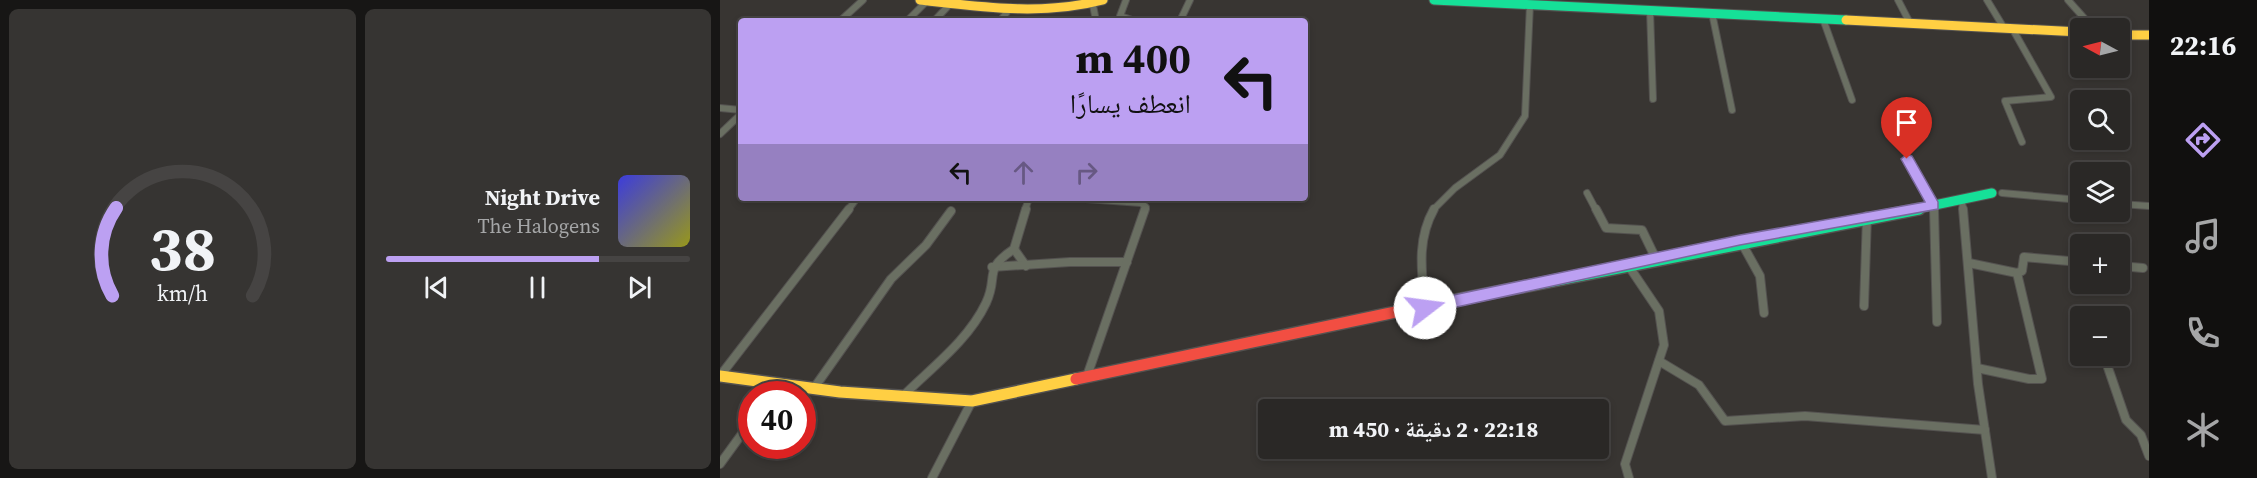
<!DOCTYPE html>
<html lang="ar">
<head>
<meta charset="utf-8">
<style>
  :root { --surface:#2a2826; --page:#363432; --text:#f1f3f6; --muted:#a5a6a7; --line:#464443; --accent:#bca0f2 }
  body { margin:0; font-family:"Source Serif 4","Noto Naskh Arabic",serif; background:var(--page); color:var(--text); direction:rtl; height:100vh; display:flex; flex-direction:column; font-size:22px; white-space:nowrap }
  * { box-sizing:border-box; margin:0 }
  p { font-size:20px; color:var(--muted) }
  .icon { flex:none; width:33px; height:33px; fill:none; stroke:currentColor; stroke-width:2; stroke-linecap:round; stroke-linejoin:round }
  .map { position:relative; flex:1; overflow:hidden; direction:ltr }
  .side { display:flex; flex-direction:column; gap:9px; padding:9px; background:#171615; width:720px }
  .side>* { flex:none }
  .hud { position:absolute; left:18px; top:18px; width:570px; height:183px; border-radius:6px; box-shadow:0 3px 9px #0003,0 0 0 2px var(--line); direction:rtl; background:#bca0f2; color:#111; overflow:hidden }
  .needle { width:39px; rotate:277deg }
  .fabs { position:absolute; left:1350px; top:18px; display:grid; gap:12px }
  .fabs a { display:grid; place-items:center; width:60px; height:60px; border-radius:6px; background:var(--surface); box-shadow:0 3px 9px #0003,0 0 0 2px var(--line); font-size:30px }
  .speed { position:absolute; left:18px; top:381px; display:flex; gap:12px; font-size:30px; font-weight:700; text-align:center }
  .speed>* { display:grid; place-content:center; width:78px; height:78px; border-radius:50%; background:var(--surface); box-shadow:0 3px 9px #0003,0 0 0 2px var(--line); line-height:1 }
  .speed .limit { border:9px solid #d22; background:#fff; color:#111 }
  .pin { position:absolute; display:grid; place-items:center; width:51px; height:51px; color:#fff; margin:-62px -26px; border-radius:50% 50% 50% 0; rotate:-45deg; box-shadow:0 0 6px #0007 }
  .pin .icon { rotate:45deg }
  .me { position:absolute; width:66px; margin:-33px; rotate:75deg; stroke-linejoin:round; filter:drop-shadow(0 0 4px #0008) }
  .turn { display:flex; align-items:center; gap:21px; height:126px; padding:0 18px; font-size:27px }
  .turn .icon { width:78px; height:78px; stroke-width:2.5 }
  .turn b { display:block; font-size:42px; line-height:51px }
  .lanes { display:flex; align-items:center; height:57px; padding:0 18px; background:#0003; justify-content:center; gap:30px; direction:ltr }
  .lanes .off { opacity:.35 }
  .side .tile { flex:1; display:flex; flex-direction:column; justify-content:center; gap:9px; min-width:0; padding:0 21px; border-radius:9px; background:var(--page) }
  .side .dial { align-items:center; gap:0 }
  .dial svg { height:156px; overflow:visible; fill:none; stroke:var(--line); stroke-width:7; stroke-linecap:round; text-anchor:middle }
  .dial text { fill:var(--text); stroke:none }
  .song { display:flex; align-items:center; gap:18px }
  .cover { width:72px; height:72px; border-radius:9px; background:linear-gradient(135deg,hsl(240 70% 55%),hsl(60 70% 35%)) }
  .played { height:6px; border-radius:3px; background:linear-gradient(90deg,var(--accent) 70%,var(--line) 70%) }
  .keys { display:flex; justify-content:space-around; direction:ltr }
  .side .tiles { flex:1; display:grid; gap:9px; grid-template-columns:repeat(2,1fr) }
  .trip { position:absolute; left:538px; top:399px; width:351px; height:60px; border-radius:6px; background:var(--surface); box-shadow:0 3px 9px #0003,0 0 0 2px var(--line); font-weight:700; line-height:60px; text-align:center; direction:rtl }
  main { display:flex; flex:1; min-height:0 }
  .dock { display:flex; flex-direction:column; width:108px; justify-content:space-around; align-items:center; background:#11100f; color:var(--muted) }
  .dock .icon { width:42px; height:42px }
  .dock .on { color:var(--accent) }
  .dock b { font-size:27px; color:var(--text) }
  .map>svg:first-child { display:block }
  .lines { fill:none; stroke-linecap:round; stroke-linejoin:round }
  .street-far1-casing { stroke:#545250; stroke-width:8 }
  .street-casing { stroke:#545250; stroke-width:10 }
  .fast-far1-casing { stroke:#545250; stroke-width:11 }
  .fast-casing { stroke:#545250; stroke-width:14 }
  .slow-far1-casing { stroke:#545250; stroke-width:11 }
  .slow-casing { stroke:#545250; stroke-width:14 }
  .jam-casing { stroke:#545250; stroke-width:14 }
  .street-far1 { stroke:#6a6f62; stroke-width:6 }
  .street { stroke:#6a6f62; stroke-width:8 }
  .fast-far1 { stroke:#16e098; stroke-width:9 }
  .fast { stroke:#16e098; stroke-width:11 }
  .slow-far1 { stroke:#ffcf43; stroke-width:9 }
  .slow { stroke:#ffcf43; stroke-width:11 }
  .jam { stroke:#f24e42; stroke-width:11 }
  .route { fill:#bca0f2; stroke:#7a689d; stroke-width:1.5 }
</style>
</head>
<body>
<main>
<nav class="dock">
<b>22:16</b>
<svg class="icon on" aria-label="directions" viewBox="0 0 24 24"><path d="M12 3l9 9-9 9-9-9zM9 14v-3h6M13 9l2 2-2 2"/></svg>
<svg class="icon" aria-label="music" viewBox="0 0 24 24"><path d="M9 18V5l10-2v13"/><circle cx="6" cy="18" r="3"/><circle cx="16" cy="16" r="3"/></svg>
<svg class="icon" aria-label="phone" viewBox="0 0 24 24"><path d="M5 4h4l2 5-3 2q2 4 5 5l2-3 5 2v4C11 20 4 13 5 4z"/></svg>
<svg class="icon" aria-label="climate" viewBox="0 0 24 24"><path d="M12 3v18M4 7l16 10M4 17L20 7"/></svg>
</nav>
<div class="map">
<svg width="1429" height="478" viewBox="0 0 1429 478">
  <rect width="100%" height="100%" fill="#383532"/>
  <g class="lines">
    <defs>
      <g id="street-far1">
        <polyline points="406,0 400,16 415,21"/>
        <polyline points="1178,0 1190,23"/>
        <polyline points="1267,0 1284,28"/>
        <polyline points="1348,0 1373,28"/>
        <polyline points="373,5 376,21"/>
        <polyline points="930,10 933,99"/>
        <polyline points="992,13 1012,110"/>
        <polyline points="1103,19 1132,100"/>
        <polyline points="120,21 143,0"/>
        <polyline points="187,21 207,1"/>
        <polyline points="214,21 232,2"/>
        <polyline points="280,21 291,7"/>
        <polyline points="460,21 470,0"/>
        <polyline points="1292,28 1331,97 1285,101 1302,142"/>
        <polyline points="0,108 21,110"/>
        <polyline points="0,134 21,114"/>
        <polyline points="1187,159 1214,210"/>
        <polyline points="867,193 876,210"/>
        <polyline points="1282,193 1360,200"/>
        <polyline points="352,198 421,203 426,207 425,210"/>
        <polyline points="1242,201 1243,210"/>
        <polyline points="1400,204 1429,206"/>
        <polyline points="128,210 137,198"/>
        <polyline points="305,210 309,198"/>
        <polyline points="713,210 735,188 780,155 805,116 810,4"/>
      </g>
      <g id="street">
        <polyline points="876,209 886,228 922,230 936,259"/>
        <polyline points="1214,209 1217,322"/>
        <polyline points="1243,209 1258,384 1272,478"/>
        <polyline points="1020,240 1040,276 1044,313"/>
        <polyline points="294,249 306,266"/>
        <polyline points="1249,263 1297,273 1302,271 1304,257 1360,262"/>
        <polyline points="908,265 939,311 944,345 905,464 909,478"/>
        <polyline points="1400,266 1423,268"/>
        <polyline points="272,267 350,262 407,262"/>
        <polyline points="1144,306 1147,216"/>
        <path d="M 705,308 C 702,273 696,241 714,209"/>
        <polyline points="1384,356 1406,420 1421,435 1429,456"/>
        <polyline points="939,361 979,385 1005,421 1085,416 1265,430"/>
        <polyline points="1257,368 1309,379 1322,379 1297,273"/>
        <polyline points="0,376 129,209"/>
        <polyline points="367,376 425,209"/>
        <polyline points="94,388 171,279 206,245 231,211"/>
        <polyline points="50,394 58,383"/>
        <path d="M 182,397 C 211,368 248,341 266,303 C 279,276 262,270 294,249 L 306,209"/>
        <polyline points="0,464 32,420"/>
        <polyline points="212,478 252,401"/>
      </g>
      <g id="fast-far1">
        <polyline points="714,0 1126,20"/>
        <polyline points="1191,210 1272,193"/>
      </g>
      <polyline id="fast" points="685,310 1199,209"/>
      <g id="slow-far1">
        <path d="M 200,0 C 262,7 322,16 383,0"/>
        <polyline points="1126,20 1360,32"/>
        <polyline points="1400,35 1429,35"/>
      </g>
      <polyline id="slow" points="0,376 120,392 252,401 356,379"/>
      <polyline id="jam" points="356,379 685,310"/>
    </defs>
    <use href="#street-far1" class="street-far1-casing"/>
    <use href="#street" class="street-casing"/>
    <use href="#fast-far1" class="fast-far1-casing"/>
    <use href="#fast" class="fast-casing"/>
    <use href="#slow-far1" class="slow-far1-casing"/>
    <use href="#slow" class="slow-casing"/>
    <use href="#jam" class="jam-casing"/>
    <use href="#street-far1" class="street-far1"/>
    <use href="#street" class="street"/>
    <use href="#fast-far1" class="fast-far1"/>
    <use href="#fast" class="fast"/>
    <use href="#slow-far1" class="slow-far1"/>
    <use href="#slow" class="slow"/>
    <use href="#jam" class="jam"/>
  </g>
  <polygon class="route" points="1187,154 1192,156 1218,202 1218,209 1020,245 705,314 697,308 705,301 1020,235 1205,202 1181,159"/>
</svg>
<div class="fabs">
<a><svg class="needle" viewBox="-14 -14 28 28"><path d="M0-13l5 13h-10z" fill="#e53935"/><path d="M0 13l5-13h-10z" fill="#a5a6a7"/></svg></a>
<a><svg class="icon" aria-label="search" viewBox="0 0 24 24"><circle cx="10" cy="10" r="6"/><path d="M15 15l6 6"/></svg></a>
<a><svg class="icon" aria-label="layers" viewBox="0 0 24 24"><path d="M12 4l9 5-9 5-9-5zM3 14l9 5 9-5"/></svg></a>
<a>+</a>
<a>−</a>
</div>
<div class="speed"><div class="limit">40</div></div>
<div class="pin" style="left:1187px;top:159px;background:#d93025"><svg class="icon" aria-label="arrive" viewBox="0 0 24 24"><path d="M6 21V4h12l-3 4 3 4H6"/></svg></div>
<svg class="me" style="left:705px;top:308px" viewBox="-20 -20 40 40"><circle r="19" fill="#fff"/><path d="M0-13L10 11 0 6-10 11z" fill="#bca0f2"/></svg>
<div class="trip">22:18 · 2 دقيقة · 450 m</div>
<div class="hud">
<div class="turn"><svg class="icon" aria-label="left" viewBox="0 0 24 24"><path d="M17 20v-9H6M10 6l-5 5 5 5"/></svg><div><b>400 m</b>انعطف يسارًا</div></div>
<div class="lanes"><svg class="icon" aria-label="left" viewBox="0 0 24 24"><path d="M17 20v-9H6M10 6l-5 5 5 5"/></svg><svg class="icon off" aria-label="ahead" viewBox="0 0 24 24"><path d="M12 20V5M6 11l6-6 6 6"/></svg><svg class="icon off" aria-label="right" viewBox="0 0 24 24"><path d="M7 20v-9h11M14 6l5 5-5 5"/></svg></div>
</div>
</div>
<section class="side">
<div class="tiles">
<div class="tile">
<div class="song"><i class="cover"></i><div><b>Night Drive</b><p>The Halogens</p></div></div>
<div class="played"></div>
<div class="keys"><svg class="icon" aria-label="previous" viewBox="0 0 24 24"><path d="M18 5L8 12l10 7zM5 5v14"/></svg><svg class="icon" aria-label="pause" viewBox="0 0 24 24"><path d="M8 5v14M16 5v14"/></svg><svg class="icon" aria-label="next" viewBox="0 0 24 24"><path d="M6 5l10 7-10 7zM19 5v14"/></svg></div>
</div>
<div class="tile dial"><svg viewBox="0 0 100 80">
<path d="M14 69A42 42 0 1 1 86 69"/>
<path d="M14 69A42 42 0 0 1 16 24" stroke="#bca0f2"/>
<text x="50" y="56" font-size="32" font-weight="700">38</text>
<text x="50" y="72" font-size="11">km/h</text>
</svg></div>
</div>
</section>
</main>
</body>
</html>
